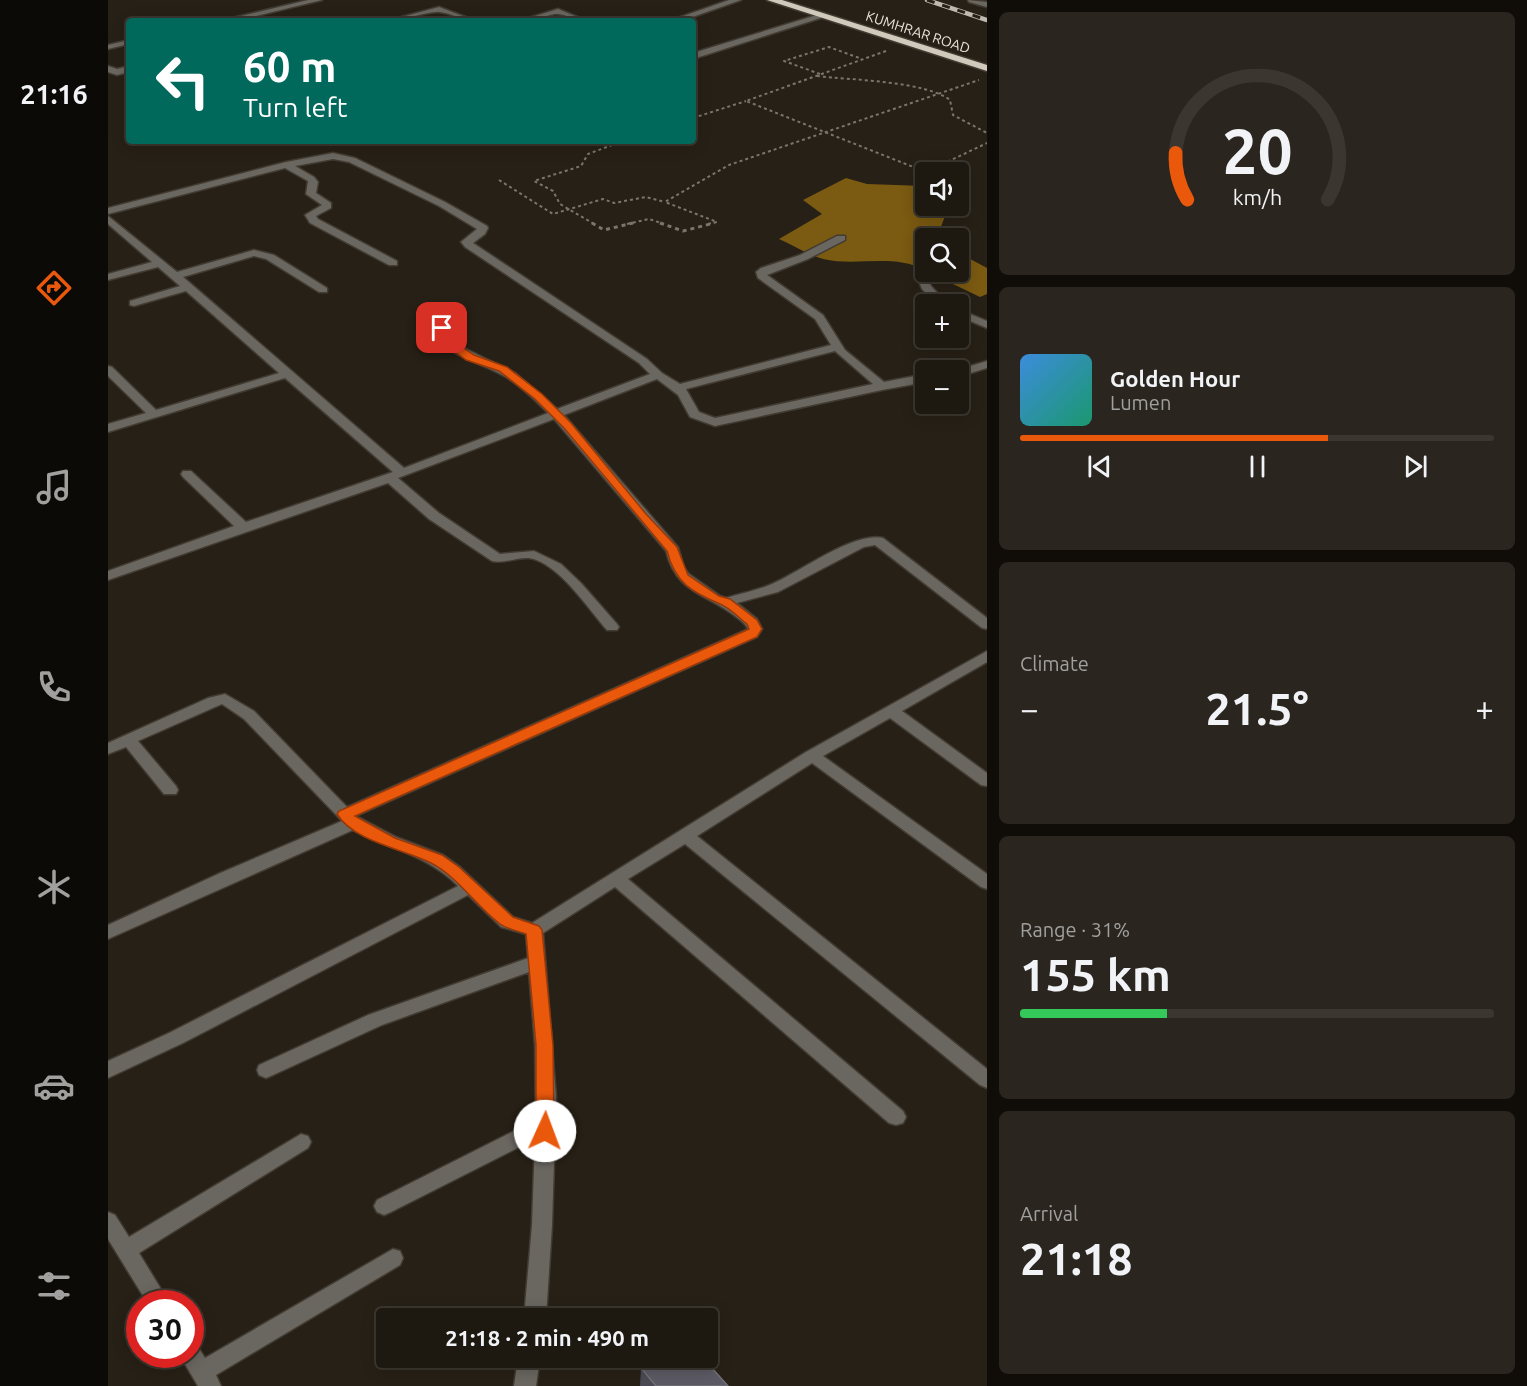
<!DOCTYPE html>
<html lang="en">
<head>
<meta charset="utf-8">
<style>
  :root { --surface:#1d1810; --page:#2a251e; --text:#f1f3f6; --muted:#a0a09f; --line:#3b3730; --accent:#ea580c }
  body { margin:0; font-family:Ubuntu,sans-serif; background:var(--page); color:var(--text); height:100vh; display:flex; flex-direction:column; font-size:22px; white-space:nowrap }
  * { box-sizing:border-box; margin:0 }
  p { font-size:20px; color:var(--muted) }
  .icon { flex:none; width:33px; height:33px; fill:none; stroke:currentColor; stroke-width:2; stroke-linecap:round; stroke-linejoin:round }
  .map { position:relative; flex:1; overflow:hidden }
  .drawer { display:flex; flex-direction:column; gap:12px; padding:12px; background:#100d09; width:540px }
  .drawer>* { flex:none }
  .top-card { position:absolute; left:18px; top:18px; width:570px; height:126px; border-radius:6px; box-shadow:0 3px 15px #0003,0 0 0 2px var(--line); background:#00695c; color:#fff; overflow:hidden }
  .buttons { position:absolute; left:807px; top:162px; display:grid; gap:12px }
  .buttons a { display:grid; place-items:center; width:54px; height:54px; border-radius:6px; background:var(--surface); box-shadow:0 3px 15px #0003,0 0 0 2px var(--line); font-size:30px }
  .speed { position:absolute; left:18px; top:1290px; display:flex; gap:12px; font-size:30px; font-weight:700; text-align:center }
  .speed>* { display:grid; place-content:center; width:78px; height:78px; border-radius:50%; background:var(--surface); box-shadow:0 3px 15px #0003,0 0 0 2px var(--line); line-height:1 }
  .speed .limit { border:9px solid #d22; background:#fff; color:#111 }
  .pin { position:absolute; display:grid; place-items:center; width:51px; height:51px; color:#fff; margin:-26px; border-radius:12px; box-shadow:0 3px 9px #0006 }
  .me { position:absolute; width:66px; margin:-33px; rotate:2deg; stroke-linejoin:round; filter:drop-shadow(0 0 4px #0008) }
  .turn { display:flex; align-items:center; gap:21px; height:126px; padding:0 18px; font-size:27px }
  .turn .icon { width:78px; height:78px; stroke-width:2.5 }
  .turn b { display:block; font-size:42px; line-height:51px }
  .big { font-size:45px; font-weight:700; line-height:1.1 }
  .drawer .tile { flex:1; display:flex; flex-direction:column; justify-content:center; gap:9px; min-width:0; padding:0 21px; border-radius:9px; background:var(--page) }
  .drawer .dial { align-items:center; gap:0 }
  .dial svg { height:156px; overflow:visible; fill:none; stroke:var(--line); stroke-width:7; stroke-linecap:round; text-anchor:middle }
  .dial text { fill:var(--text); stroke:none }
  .song { display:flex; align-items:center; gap:18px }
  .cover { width:72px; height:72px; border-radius:9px; background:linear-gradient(135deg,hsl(210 70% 55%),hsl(160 70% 35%)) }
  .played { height:6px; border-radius:3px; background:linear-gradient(90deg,var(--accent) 65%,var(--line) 65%) }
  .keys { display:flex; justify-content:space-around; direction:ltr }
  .heat { display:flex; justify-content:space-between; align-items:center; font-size:33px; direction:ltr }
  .charge { height:9px; border-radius:4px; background:linear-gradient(90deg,#34c759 31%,var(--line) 0) }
  .trip { position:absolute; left:268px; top:1308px; width:342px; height:60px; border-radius:6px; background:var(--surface); box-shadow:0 3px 15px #0003,0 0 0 2px var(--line); font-weight:700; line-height:60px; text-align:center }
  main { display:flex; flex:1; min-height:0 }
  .menu { display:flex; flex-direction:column; width:108px; justify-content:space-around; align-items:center; background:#0c0a06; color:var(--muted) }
  .menu .icon { width:42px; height:42px }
  .menu .current { color:var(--accent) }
  .menu b { font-size:27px; color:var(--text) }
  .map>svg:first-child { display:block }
  .water { fill:#7b5a11 }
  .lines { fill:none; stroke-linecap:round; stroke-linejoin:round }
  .minor-casing { stroke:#423b32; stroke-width:3 }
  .highway-casing { stroke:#423b32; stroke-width:3 }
  .path-far1 { stroke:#7b756c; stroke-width:2; stroke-dasharray:3 3; stroke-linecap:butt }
  .path { stroke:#7b756c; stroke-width:3; stroke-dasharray:4 4; stroke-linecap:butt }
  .minor { fill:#6a6761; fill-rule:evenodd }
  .highway { fill:#d1c9bb; fill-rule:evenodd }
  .rail-casing { stroke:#bebab2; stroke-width:4.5 }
  .rail { stroke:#272016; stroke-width:3; stroke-dasharray:8; stroke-linecap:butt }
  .wall { fill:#4b4a55 }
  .building { fill:#5c5a64; stroke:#727077; stroke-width:1.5 }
  .route { fill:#ea580c; stroke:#983908; stroke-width:1.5 }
  .labels { text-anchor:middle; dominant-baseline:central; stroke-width:6; stroke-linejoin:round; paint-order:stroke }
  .far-street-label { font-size:14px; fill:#e8e4dd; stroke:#272016 }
</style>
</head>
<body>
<main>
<nav class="menu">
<b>21:16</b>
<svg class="icon current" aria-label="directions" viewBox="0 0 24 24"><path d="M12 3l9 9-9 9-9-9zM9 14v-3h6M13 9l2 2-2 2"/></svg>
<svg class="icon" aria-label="music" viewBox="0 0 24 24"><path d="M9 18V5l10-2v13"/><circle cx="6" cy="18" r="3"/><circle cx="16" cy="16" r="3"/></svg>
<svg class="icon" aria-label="phone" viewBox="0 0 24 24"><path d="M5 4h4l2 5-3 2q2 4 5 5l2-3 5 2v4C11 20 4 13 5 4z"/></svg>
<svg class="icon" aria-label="climate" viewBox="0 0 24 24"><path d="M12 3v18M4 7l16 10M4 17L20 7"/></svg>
<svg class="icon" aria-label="car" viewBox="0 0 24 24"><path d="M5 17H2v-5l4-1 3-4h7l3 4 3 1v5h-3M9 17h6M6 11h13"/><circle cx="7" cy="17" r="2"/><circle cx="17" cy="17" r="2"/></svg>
<svg class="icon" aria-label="filters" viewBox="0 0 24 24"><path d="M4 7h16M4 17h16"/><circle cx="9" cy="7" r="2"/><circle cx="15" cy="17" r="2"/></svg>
</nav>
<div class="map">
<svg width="879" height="1386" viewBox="0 0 879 1386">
  <rect width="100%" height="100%" fill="#272016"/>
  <g class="water">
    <path d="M 738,178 L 759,184 L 817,186 L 818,206 L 850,206 L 851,198 L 858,202 L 838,213 L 829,238 L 818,238 L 817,270 C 784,253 749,267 715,259 C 700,255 685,245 671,239 L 714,214 L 695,200 Z"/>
    <polygon points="851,253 879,268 879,294 872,297 820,272 850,272"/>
  </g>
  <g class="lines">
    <defs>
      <g id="minor">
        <polygon points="200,0 214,0 127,21 112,21"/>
        <polygon points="621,0 633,0 573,21 561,21"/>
        <polygon points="860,0 879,2 879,7 861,2"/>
        <path d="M 331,7 L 368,21 C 354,21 344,13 331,12 C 318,11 296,21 279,21 Z"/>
        <path d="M 450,9 L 479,21 C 468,21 456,13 447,14 C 435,16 425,23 414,20 Z"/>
        <polygon points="712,14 719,16 585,59 585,53"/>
        <polygon points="21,40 21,44 0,49 0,45"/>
        <polygon points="0,66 9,69 21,66 21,72 9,75 0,72"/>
        <path d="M 225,153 L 247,158 L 337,202 L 379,226 L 380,228 L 377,234 L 365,243 L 539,359 L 554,373 L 572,384 L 723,345 L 707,319 L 650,278 L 648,272 L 653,268 L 692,255 L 729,236 L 737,236 L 737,240 L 700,259 L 659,275 L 715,315 L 737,350 L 776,382 L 807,376 L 818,377 L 818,384 L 807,384 L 774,390 L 607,426 L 582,417 L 570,395 L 549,379 L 456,415 L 570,547 L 576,568 L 581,574 L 612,596 L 618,598 C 631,594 646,591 659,586 C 689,575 744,531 775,538 L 879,618 L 879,629 L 874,628 L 767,545 L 756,547 L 670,592 L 629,603 L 649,619 L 654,629 L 649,637 L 248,816 L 288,837 L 335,855 L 352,867 L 405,917 L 424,923 L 698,752 L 879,651 L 879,662 L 794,711 L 879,773 L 879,786 L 873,785 L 782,718 L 715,756 L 879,874 L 879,889 L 873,887 L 704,763 L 589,836 L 879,1069 L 879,1088 L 872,1085 L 577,844 L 520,879 L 795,1111 L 798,1117 L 795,1123 L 788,1125 L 781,1123 L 507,887 L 435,933 L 448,1097 L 444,1225 L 438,1318 L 416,1318 L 424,1225 L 427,1139 L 283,1212 L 276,1215 L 269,1212 L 266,1206 L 269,1200 L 428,1120 L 427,1045 L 421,972 L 274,1025 L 165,1075 L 158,1078 L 151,1075 L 149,1070 L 151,1065 L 260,1015 L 420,958 L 418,934 L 393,927 L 360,895 L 75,1043 L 0,1078 L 0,1061 L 61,1033 L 350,886 C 322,857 280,847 245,830 L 0,939 L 0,925 L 110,874 L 234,821 L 136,719 L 114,704 L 30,741 L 68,786 L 70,790 L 68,794 L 56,794 L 18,747 L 0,754 L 0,743 L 100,698 L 117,694 L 146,711 L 239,807 L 640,629 C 637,623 632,620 627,616 C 597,593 568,593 558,551 L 446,419 L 290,478 L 331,513 L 392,554 L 426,551 L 453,564 L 473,583 L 509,624 L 511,627 L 509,630 L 499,630 C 481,610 450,562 421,558 C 408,557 397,564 384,561 L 321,519 L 280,483 L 0,580 L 0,571 L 126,526 L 75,477 L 73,474 L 75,471 L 83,471 L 138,522 L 285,472 L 177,378 L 0,432 L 0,424 L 38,413 L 0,376 L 0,366 L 4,367 L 48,410 L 171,373 L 78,291 L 26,306 L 22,305 L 22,301 L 72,286 L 50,267 L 0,280 L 0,274 L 44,262 L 0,224 L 0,216 L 69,272 L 146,250 L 166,255 L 219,288 L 219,292 L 211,292 L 158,259 L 146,256 L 75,277 L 296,468 L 440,413 C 428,401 415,388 401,379 C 381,365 335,355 326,333 L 337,314 L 341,313 L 347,316 L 338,333 L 339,336 L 358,349 L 407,373 L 449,409 L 542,374 L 531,363 L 357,247 L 353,242 L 369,229 L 331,206 L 241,162 L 225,159 L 187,166 L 206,177 L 210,182 L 208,193 L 223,203 L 223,208 L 208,216 L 210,219 L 289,261 L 289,265 L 281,265 L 202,223 L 197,215 L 214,205 L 198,194 L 200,181 L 177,168 L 0,214 L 0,208 L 178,162 ZM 727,351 L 765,384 L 607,418 L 591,412 L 578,389 Z"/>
        <polygon points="813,271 817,272 823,286 840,304 829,304 814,289 808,274"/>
        <polygon points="850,309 879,321 879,328 850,316"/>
        <polygon points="879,361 879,368 850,377 849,370"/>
        <polygon points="193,1134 200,1136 203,1142 200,1148 31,1253 62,1304 40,1304 0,1239 0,1212 7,1215 21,1237"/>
        <polygon points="285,1249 292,1251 295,1258 292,1265 108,1375 113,1386 90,1386 71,1354 82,1354 82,1344 90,1347 97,1358"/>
        <polygon points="410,1358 432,1358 428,1386 406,1386"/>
      </g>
      <polygon id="highway" points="659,0 674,0 879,65 879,71"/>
    </defs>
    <use href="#minor" class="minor-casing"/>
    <use href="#highway" class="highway-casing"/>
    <g class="path-far1">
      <polyline points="778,51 638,101 818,172 879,143"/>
      <polyline points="712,74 676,61 721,47 754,59"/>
      <path d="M 709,76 C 742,80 817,81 842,100 L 845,115 L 879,133"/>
      <polyline points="585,118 638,101"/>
      <polyline points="391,180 445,214 495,199 506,203 538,197 557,202"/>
      <polyline points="486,224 452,204 445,191 426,181 473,166 480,154 515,141"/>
      <polyline points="519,224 541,219 556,224"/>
      <polyline points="600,224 609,222 557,202 621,165 871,80"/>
    </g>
    <g class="path">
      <polyline points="484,223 496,230 525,223"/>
      <polyline points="552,223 575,231 606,223"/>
    </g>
    <use href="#minor" class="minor"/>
    <use href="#highway" class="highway"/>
    <defs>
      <polyline id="rail" points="819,0 879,20"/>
    </defs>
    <use href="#rail" class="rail-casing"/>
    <use href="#rail" class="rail"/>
  </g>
  <polygon class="wall" points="533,1368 620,1386 532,1386"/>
  <polygon class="building" points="548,1358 595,1358 620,1386 548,1386 533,1368"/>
  <path class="route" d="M 330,325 L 338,325 L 339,337 L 366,355 L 399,367 L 434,394 L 463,423 L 538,514 L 569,547 L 580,575 L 611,596 L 622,599 L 649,620 L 654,629 L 649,637 L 247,816 L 287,838 L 334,855 L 351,867 L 405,917 L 431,926 L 434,930 L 445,1045 L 446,1131 L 444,1137 L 437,1139 L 431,1137 L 428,1131 L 428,1045 L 418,934 C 410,931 399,929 392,924 C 368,906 350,877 323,863 C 296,849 246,842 229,814 L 231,811 L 641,629 L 639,624 C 631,618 622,608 612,604 C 584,592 567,583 559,551 L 456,428 L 427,399 L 391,371 L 358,360 L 328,338 Z"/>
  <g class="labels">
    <g class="far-street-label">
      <text transform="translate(810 32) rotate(18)">KUMHRAR ROAD</text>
    </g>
  </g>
</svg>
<div class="buttons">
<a><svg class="icon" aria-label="sound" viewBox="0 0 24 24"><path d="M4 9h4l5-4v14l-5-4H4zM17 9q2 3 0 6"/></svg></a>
<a><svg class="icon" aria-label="search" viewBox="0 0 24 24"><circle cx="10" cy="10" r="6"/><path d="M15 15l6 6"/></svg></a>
<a>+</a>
<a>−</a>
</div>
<div class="speed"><div class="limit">30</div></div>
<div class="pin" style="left:334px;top:328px;background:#d93025"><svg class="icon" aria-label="arrive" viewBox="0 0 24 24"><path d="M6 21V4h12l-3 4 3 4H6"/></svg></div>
<svg class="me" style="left:437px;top:1131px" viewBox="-20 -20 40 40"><circle r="19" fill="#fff"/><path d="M0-13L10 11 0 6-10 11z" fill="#ea580c"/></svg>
<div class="trip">21:18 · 2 min · 490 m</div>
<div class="top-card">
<div class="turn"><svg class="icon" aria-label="left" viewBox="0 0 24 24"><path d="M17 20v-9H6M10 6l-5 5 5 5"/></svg><div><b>60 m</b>Turn left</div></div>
</div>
</div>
<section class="drawer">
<div class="tile dial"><svg viewBox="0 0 100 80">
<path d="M14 69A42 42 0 1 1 86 69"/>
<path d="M14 69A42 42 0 0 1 8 45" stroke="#ea580c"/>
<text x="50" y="56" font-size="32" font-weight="700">20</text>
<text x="50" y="72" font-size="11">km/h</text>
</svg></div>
<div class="tile">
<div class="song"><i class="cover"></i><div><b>Golden Hour</b><p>Lumen</p></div></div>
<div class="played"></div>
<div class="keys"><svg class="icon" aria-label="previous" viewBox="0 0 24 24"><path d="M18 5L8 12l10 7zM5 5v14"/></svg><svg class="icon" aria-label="pause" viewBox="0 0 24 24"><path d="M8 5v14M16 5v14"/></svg><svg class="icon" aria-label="next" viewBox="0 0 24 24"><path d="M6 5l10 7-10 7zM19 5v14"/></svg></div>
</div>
<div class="tile"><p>Climate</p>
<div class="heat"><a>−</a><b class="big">21.5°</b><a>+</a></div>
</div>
<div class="tile"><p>Range · 31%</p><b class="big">155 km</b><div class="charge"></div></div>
<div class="tile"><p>Arrival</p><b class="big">21:18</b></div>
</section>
</main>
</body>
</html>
